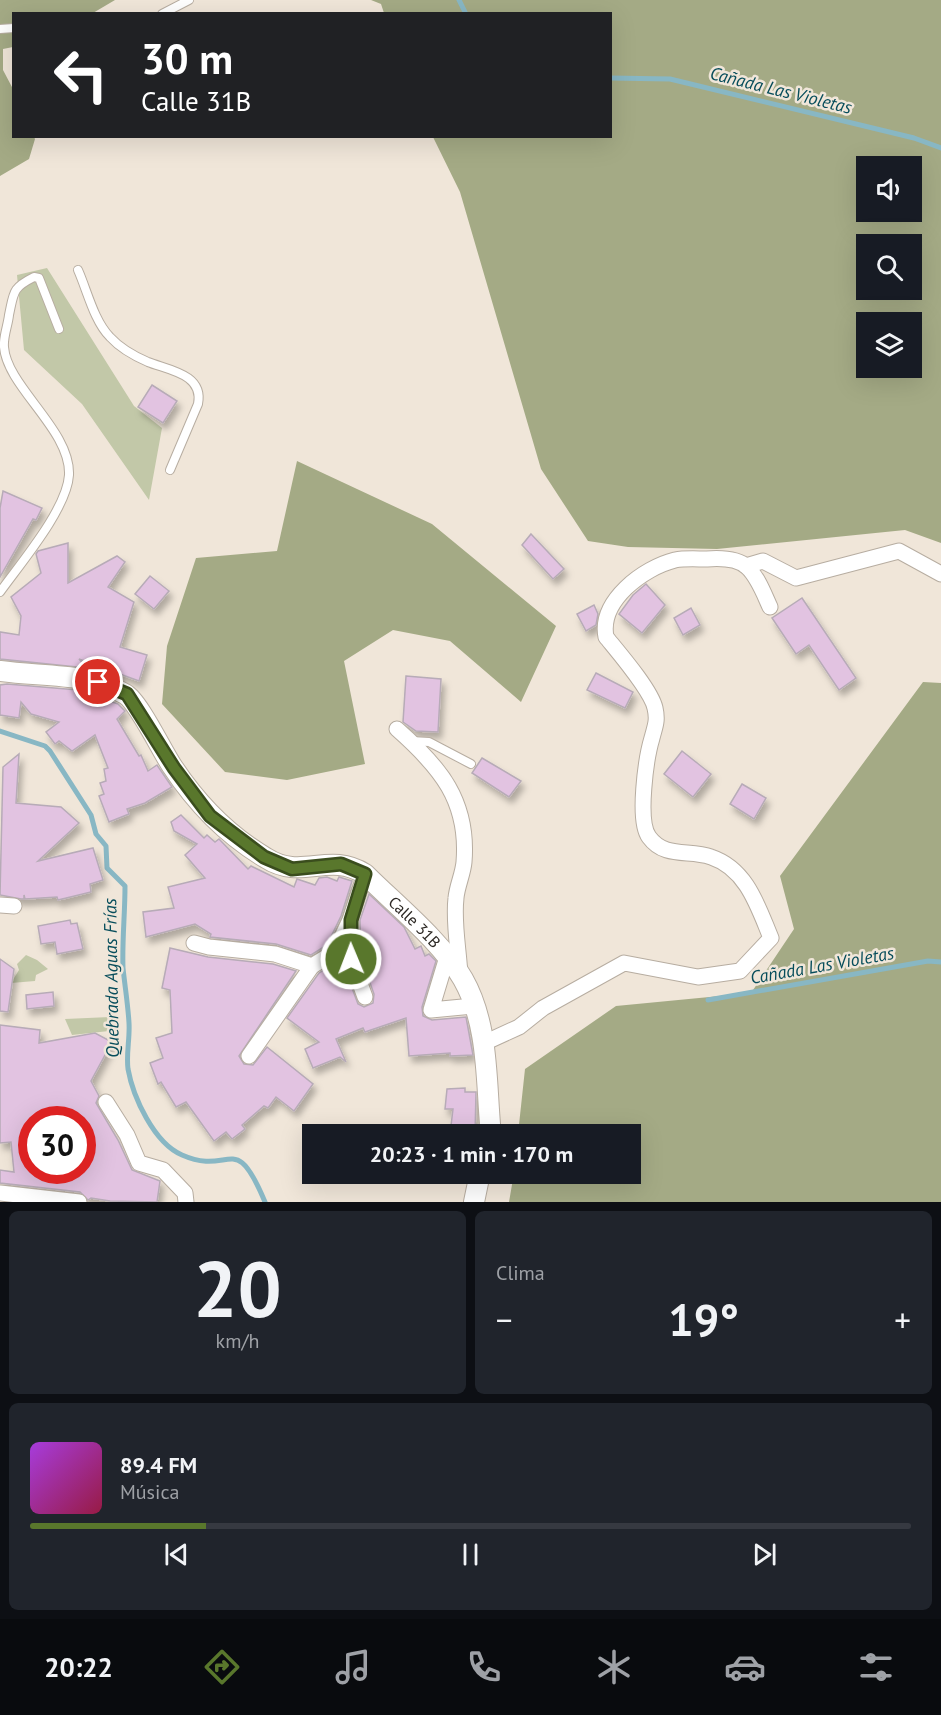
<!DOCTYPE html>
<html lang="es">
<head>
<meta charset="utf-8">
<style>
  :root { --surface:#171b24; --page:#20242c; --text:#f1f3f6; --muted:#9ea1a6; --line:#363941; --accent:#59772c }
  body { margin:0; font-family:"PT Sans",sans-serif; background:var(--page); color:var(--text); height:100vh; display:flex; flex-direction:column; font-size:22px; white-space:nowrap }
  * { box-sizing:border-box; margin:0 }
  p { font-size:20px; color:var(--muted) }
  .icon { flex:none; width:33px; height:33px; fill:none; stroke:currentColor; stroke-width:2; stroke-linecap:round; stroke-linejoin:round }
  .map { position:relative; height:1202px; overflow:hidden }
  .sheet { display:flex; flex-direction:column; gap:9px; padding:9px; background:#0d0f14; flex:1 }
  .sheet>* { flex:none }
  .guide { position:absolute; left:12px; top:12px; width:600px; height:126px; border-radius:0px; box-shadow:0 6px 24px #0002; background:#202124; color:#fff; overflow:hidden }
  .buttons { position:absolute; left:856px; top:156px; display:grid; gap:12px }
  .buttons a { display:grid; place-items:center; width:66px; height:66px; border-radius:0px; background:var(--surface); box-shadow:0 6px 24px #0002; font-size:30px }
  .speed { position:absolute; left:18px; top:1106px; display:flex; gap:12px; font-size:30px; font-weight:700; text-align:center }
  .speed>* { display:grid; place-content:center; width:78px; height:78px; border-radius:50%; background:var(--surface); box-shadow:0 6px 24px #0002; line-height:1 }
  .speed .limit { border:9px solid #d22; background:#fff; color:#111 }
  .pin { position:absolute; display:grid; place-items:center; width:51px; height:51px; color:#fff; margin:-26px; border:3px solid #fff; border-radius:50%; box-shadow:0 2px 6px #0007 }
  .me { position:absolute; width:66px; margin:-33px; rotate:359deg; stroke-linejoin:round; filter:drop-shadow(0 0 4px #0008) }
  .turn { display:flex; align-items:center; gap:21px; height:126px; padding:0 30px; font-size:27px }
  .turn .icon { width:78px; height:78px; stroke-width:2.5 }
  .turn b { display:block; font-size:42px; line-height:51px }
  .big { font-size:45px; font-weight:600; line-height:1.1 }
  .sheet .widget { flex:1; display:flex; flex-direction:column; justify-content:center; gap:9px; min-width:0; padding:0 21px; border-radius:9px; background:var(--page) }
  .sheet .dial { align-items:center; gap:0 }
  .dial b { font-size:78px; line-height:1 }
  .song { display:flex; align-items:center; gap:18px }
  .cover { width:72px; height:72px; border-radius:9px; background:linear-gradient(135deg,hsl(280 70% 55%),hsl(340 70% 35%)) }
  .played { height:6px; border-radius:3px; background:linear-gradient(90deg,var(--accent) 20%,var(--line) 20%) }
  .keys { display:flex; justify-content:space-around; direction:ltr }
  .heat { display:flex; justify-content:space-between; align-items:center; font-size:33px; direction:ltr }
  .sheet .tiles { flex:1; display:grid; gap:9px; grid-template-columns:1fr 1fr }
  .widget:last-child { grid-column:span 2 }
  .trip { position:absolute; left:302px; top:1124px; width:339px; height:60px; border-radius:0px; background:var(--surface); box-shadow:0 6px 24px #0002; font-weight:600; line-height:60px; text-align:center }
  .tabs { display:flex; height:96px; justify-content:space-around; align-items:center; background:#090b0e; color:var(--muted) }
  .tabs .icon { width:42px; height:42px }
  .tabs .current { color:var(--accent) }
  .tabs b { font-size:27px; color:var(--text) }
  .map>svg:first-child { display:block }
  .green { fill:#c2c8a8 }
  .forest { fill:#a4aa85; fill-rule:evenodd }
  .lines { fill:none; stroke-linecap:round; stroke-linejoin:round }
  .stream { stroke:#88b7c4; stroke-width:5 }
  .building { fill:#e2c3e1; stroke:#b7abb7; stroke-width:1.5; fill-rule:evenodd; filter:url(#shadow) }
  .service-casing { stroke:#b7ada1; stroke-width:10 }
  .minor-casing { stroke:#b7ada1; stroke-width:17 }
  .tertiary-casing { stroke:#b7ada1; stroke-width:22 }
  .service { stroke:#fff; stroke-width:8 }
  .minor { stroke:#fff; stroke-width:15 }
  .tertiary { stroke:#fff; stroke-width:20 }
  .route-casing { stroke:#3a4d1d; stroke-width:15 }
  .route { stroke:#59772c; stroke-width:10 }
  .labels { text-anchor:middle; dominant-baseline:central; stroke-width:5; stroke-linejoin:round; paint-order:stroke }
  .street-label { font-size:16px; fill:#2d2925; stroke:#f0e6d9 }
  .water-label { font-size:18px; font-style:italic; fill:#074d5b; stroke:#f0e6d9 }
</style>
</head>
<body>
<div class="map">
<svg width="941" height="1202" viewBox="0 0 941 1202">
  <defs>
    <filter id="shadow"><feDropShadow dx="3.5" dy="6" stdDeviation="3" flood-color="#0004"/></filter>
  </defs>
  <rect width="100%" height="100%" fill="#f0e6d9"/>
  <g class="green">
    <polygon points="47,268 134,406 162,428 149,500 82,404 24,350 17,275"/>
    <polygon points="26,955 37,960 48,969 36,975 35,981 11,983 19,970 17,964"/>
    <polygon points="110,1017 109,1031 72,1035 65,1019"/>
  </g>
  <g class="forest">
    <polygon points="0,0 115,0 93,13 14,14 13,47 3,49 3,70 13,89 14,136 34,137 35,139 29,159 0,176"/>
    <path d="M 371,0 L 941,0 L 941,543 L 905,530 L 717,549 L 628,547 L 588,541 L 541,469 L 460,192 L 433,137 L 610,136 L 610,14 L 384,13 L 381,4 ZM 867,166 L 912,166 L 912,212 L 867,212 ZM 867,244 L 912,244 L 912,290 L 867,290 ZM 867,322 L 912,322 L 912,368 L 867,368 Z"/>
    <polygon points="297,461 432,524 556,626 521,702 450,641 393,630 344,661 365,764 287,780 225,772 162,704 167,646 196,558 277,551"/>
    <polygon points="923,682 941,683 941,1202 509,1202 514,1173 630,1173 630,1134 518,1134 525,1069 616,1006 751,993 794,929 780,876"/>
  </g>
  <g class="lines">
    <g class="stream">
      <polyline points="459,0 466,14"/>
      <polyline points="610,78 670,79 914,138 941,148"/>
      <path d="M 0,731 L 45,746 L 50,751 L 91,815 L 96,834 L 106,846 L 107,868 L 125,886 C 125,914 122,941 123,968 C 125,987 128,1005 129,1023 C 130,1038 126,1054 128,1069 C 133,1097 154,1143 182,1155 C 232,1177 234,1128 265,1202"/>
      <polyline points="708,1000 928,961 941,962"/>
    </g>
  </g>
  <g class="building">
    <polygon points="152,385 177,401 163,423 138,407"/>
    <polygon points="3,491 42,508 36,520 33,519 0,577 0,508"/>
    <polygon points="531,534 564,569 553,579 522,545"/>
    <polygon points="68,543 68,583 117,556 125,562 108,587 134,602 120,647 147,655 139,681 79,659 87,668 0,659 0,632 19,635 21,616 11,597 41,573 36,554 38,551"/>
    <polygon points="150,576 169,591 154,609 135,594"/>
    <polygon points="646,584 665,605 642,633 619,614 633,595"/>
    <polygon points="802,598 856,678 839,690 809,645 796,654 772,618"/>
    <polygon points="594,605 598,614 596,625 586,631 577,614"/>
    <polygon points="691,608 700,625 683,635 674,618"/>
    <polygon points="596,673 633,692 625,708 587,690"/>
    <polygon points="406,676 441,679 438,732 416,731 403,722"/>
    <polygon points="7,684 78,690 118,704 125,711 117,719 139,756 141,755 148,771 157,765 172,787 145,803 127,809 129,814 109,822 99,796 104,794 100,783 106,781 104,769 108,768 95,735 72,751 59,741 55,744 46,732 59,722 31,714 21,702 19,718 0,715 0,685"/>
    <polygon points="682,751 711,774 693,797 664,774"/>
    <polygon points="19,754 16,803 61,807 79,823 38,861 93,848 103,880 90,884 91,892 58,900 57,897 25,899 24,895 24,899 21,899 0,895 3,767"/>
    <polygon points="482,758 521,781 509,797 472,773"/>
    <polygon points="742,784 766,798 754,819 730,804"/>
    <polygon points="181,815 204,838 207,835 215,842 219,839 248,869 251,866 294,887 297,879 315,885 319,878 327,877 337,881 339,877 352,881 341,916 327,945 311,955 276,944 210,937 211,934 195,924 146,937 143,912 174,908 168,887 205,878 185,855 197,844 174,831 171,822"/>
    <polygon points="369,894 404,927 415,949 421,946 425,956 429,954 436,961 422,1007 423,1016 432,1020 466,1017 473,1055 450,1056 450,1053 409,1056 406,1018 365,1032 363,1028 336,1039 346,1062 340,1057 313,1068 305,1049 319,1042 287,1018 319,973 341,959 358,1004 364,1007 373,1003 374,994 361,957 360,920"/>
    <polygon points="70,920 71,924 77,923 83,949 57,954 55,942 41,944 38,926"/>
    <polygon points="170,948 208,957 273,964 296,971 239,1056 244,1064 253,1065 267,1047 313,1084 294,1111 276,1097 268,1108 264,1106 242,1125 245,1129 232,1139 226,1132 214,1141 186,1102 176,1107 161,1082 158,1084 150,1063 163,1058 156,1038 172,1033 170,990 162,988"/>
    <polygon points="0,959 14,969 8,1012 0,1011"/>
    <polygon points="53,992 54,1006 27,1009 26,995"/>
    <path d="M 0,1025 L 40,1030 L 39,1043 L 95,1033 L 112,1042 L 91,1081 L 99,1096 L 96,1103 L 118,1140 L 132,1170 L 160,1181 L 157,1202 L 110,1201 L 91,1198 L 88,1200 L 80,1192 L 0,1183 L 0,1170 L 14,1172 L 11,1142 L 0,1143 ZM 32,1119 L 82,1119 L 82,1170 L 32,1170 Z"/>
    <polygon points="465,1088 465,1092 476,1092 475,1134 450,1134 453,1109 445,1109 447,1089"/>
  </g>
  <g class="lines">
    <defs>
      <g id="service">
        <polyline points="162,14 189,0"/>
        <polyline points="0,29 14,28"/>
        <path d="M 78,270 C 87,290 94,321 110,337 C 120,348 134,356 148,362 C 168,370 204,374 198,404 L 170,470"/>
        <path d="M 0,592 C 20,564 67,509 69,475 C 71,430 7,387 4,347 C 3,337 8,325 9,315 C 14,292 12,288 34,277 L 39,278 L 59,329"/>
        <polyline points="411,741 429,742 471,764"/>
      </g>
      <g id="minor">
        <polyline points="746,566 763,561 796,578 899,551 941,574"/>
        <path d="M 397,729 C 440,767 469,801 464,862 C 463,874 457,886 456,898 C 453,923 459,951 460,976"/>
        <polyline points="0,905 14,906"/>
        <polyline points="351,922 351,959 365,997"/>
        <polyline points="194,943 209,947 275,954 312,966 335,952 350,920 365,874"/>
        <polyline points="447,957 431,1010 473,1006"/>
        <path d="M 484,1043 L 519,1027 L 543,1008 L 624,963 L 698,977 L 740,971 L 771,938 C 758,907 747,869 711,857 C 689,849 665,859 649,837 C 637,821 646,758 652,738 C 655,726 658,721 655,708 C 651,690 619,653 606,637 C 599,601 643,568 675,560 C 685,558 697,559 707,559 C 720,558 737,558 747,567 C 758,577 764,594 770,607"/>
        <polyline points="249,1056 312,966"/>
        <polyline points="106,1102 127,1135 139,1163 163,1170 185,1193 186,1202"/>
        <polyline points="0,1193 79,1202"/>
      </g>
      <g id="tertiary">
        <path id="s1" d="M 0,671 C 41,677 88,672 125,694 C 138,701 162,751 172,766 C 197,804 227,835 266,858 C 302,881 328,851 365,874 C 397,906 441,941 463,979 C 488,1023 486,1076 490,1124 L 488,1134"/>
        <polyline points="474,1202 480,1173"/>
      </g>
    </defs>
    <use href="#service" class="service-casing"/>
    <use href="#minor" class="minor-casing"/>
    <use href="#tertiary" class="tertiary-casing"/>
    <use href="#service" class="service"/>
    <use href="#minor" class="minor"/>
    <use href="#tertiary" class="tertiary"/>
  </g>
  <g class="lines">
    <defs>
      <polyline id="route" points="98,682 127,694 174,768 210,816 264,857 292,869 341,864 365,874 351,920 351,959"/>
    </defs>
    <use href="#route" class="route-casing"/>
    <use href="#route" class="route"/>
  </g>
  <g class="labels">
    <g class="street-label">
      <text stroke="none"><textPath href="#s1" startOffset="519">Calle 31B</textPath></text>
    </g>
    <g class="water-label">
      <text transform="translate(781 90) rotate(14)">Cañada Las Violetas</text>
      <text transform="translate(822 965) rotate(-10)">Cañada Las Violetas</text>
      <text transform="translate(111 978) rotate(-91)">Quebrada Aguas Frías</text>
    </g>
  </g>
</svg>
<div class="buttons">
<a><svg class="icon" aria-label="sound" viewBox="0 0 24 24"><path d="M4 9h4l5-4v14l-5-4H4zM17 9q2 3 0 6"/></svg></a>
<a><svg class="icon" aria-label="search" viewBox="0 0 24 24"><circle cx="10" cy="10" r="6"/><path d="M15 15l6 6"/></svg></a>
<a><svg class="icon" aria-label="layers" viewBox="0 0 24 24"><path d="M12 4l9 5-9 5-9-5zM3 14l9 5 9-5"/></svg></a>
</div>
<div class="speed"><div class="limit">30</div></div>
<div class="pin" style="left:98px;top:682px;background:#d93025"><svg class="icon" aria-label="arrive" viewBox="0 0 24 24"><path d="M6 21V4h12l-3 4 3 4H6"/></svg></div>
<svg class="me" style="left:351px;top:959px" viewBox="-20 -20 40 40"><circle r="17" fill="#59772c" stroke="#fff" stroke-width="3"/><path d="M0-11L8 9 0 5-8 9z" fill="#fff"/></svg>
<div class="trip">20:23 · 1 min · 170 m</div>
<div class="guide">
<div class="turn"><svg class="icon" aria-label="left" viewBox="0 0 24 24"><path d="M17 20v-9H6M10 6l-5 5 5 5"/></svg><div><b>30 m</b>Calle 31B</div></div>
</div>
</div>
<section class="sheet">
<div class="tiles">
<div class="widget dial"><b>20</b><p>km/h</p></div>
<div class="widget"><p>Clima</p>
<div class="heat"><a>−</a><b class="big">19°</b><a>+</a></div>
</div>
<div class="widget">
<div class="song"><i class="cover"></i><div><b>89.4 FM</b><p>Música</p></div></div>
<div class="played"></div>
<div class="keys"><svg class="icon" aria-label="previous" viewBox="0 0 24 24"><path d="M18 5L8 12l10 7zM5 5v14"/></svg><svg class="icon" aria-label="pause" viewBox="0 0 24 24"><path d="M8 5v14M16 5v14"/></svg><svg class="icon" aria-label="next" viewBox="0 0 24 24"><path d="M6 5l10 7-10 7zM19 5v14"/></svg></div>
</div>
</div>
</section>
<nav class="tabs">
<b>20:22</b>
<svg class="icon current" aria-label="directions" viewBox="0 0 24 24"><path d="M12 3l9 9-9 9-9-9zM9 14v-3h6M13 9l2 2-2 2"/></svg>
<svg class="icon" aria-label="music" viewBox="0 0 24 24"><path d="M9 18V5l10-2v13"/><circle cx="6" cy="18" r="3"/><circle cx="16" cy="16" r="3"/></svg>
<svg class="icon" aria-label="phone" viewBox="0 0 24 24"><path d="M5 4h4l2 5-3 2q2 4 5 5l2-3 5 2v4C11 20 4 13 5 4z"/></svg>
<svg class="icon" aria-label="climate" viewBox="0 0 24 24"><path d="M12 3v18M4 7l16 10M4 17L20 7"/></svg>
<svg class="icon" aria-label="car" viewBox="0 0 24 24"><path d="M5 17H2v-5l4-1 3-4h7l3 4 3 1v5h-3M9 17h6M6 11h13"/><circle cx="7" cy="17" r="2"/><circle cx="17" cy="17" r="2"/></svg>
<svg class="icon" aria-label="filters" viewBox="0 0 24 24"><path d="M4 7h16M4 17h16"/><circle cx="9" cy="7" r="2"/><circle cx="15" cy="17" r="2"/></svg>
</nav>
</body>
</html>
